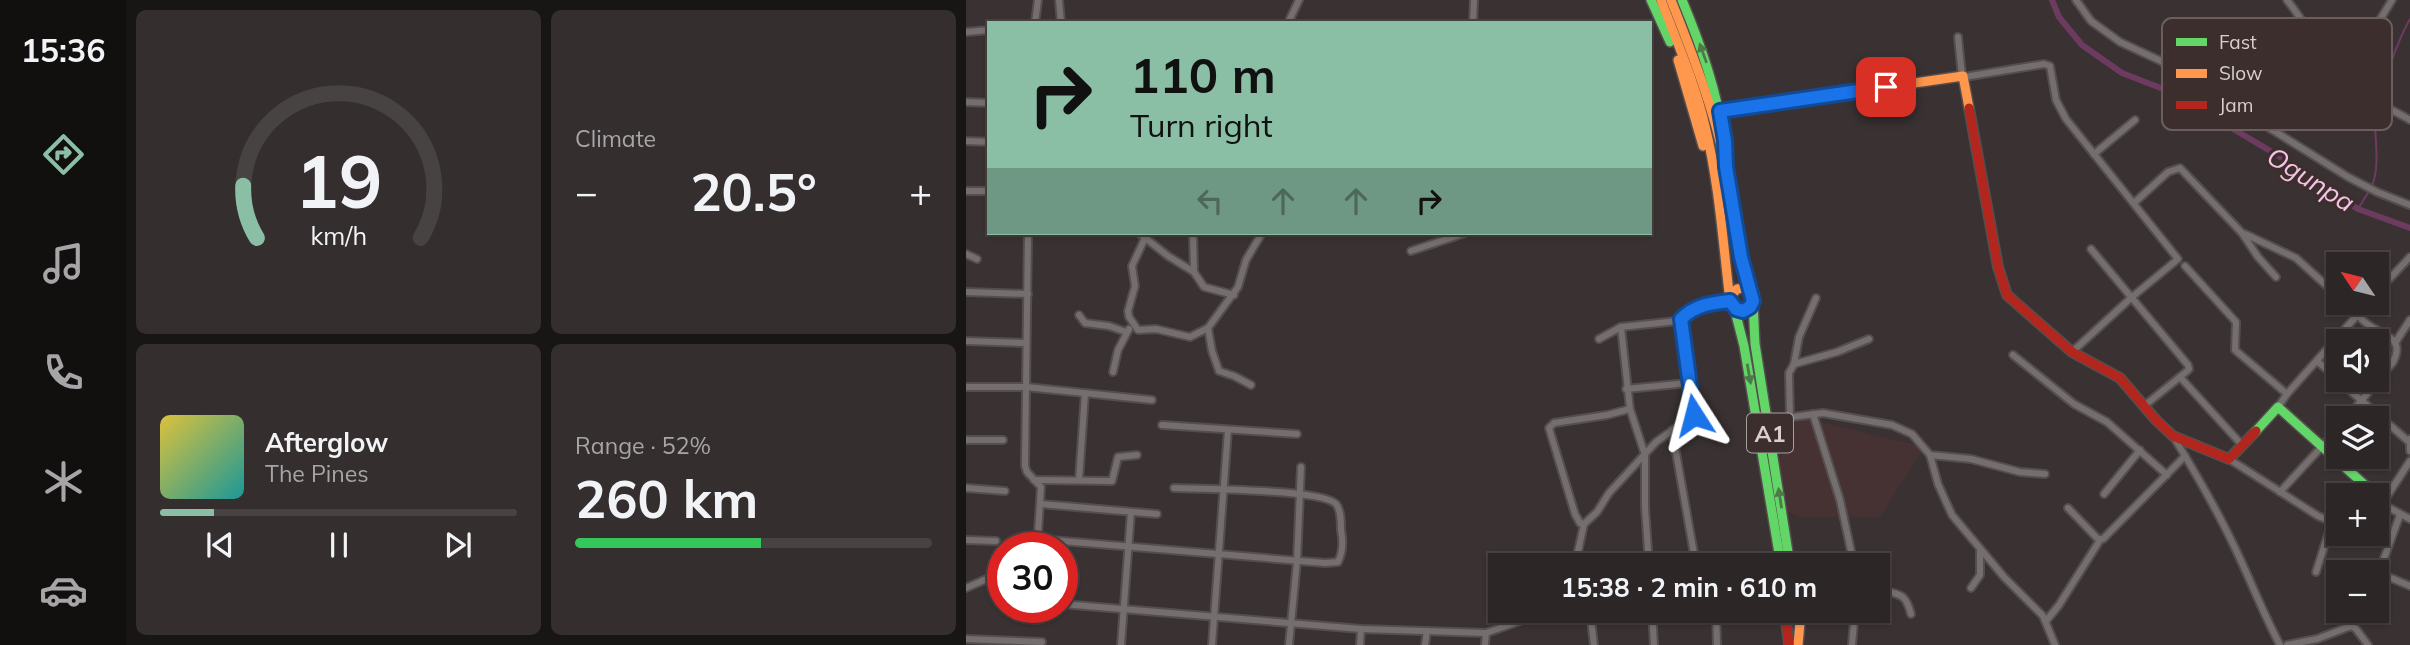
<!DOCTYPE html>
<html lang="en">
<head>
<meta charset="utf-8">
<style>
  :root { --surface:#2c2626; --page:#342e2e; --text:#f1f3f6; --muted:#a6a5a7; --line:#484343; --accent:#8abfa5 }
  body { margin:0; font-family:Mulish,sans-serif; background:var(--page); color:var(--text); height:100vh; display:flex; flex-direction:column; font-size:26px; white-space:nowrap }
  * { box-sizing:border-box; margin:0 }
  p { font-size:23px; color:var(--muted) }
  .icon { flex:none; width:38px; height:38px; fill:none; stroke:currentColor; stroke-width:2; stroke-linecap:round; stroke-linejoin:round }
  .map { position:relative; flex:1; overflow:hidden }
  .details { display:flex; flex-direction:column; gap:10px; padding:10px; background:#181515; width:840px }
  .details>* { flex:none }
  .guide { position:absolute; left:21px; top:21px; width:665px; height:214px; border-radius:0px; box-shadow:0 2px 5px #0004,0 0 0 2px var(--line); background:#8abfa5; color:#111; overflow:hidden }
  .needle { width:46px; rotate:305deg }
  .fabs { position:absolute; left:1360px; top:252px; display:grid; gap:14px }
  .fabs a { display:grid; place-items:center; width:63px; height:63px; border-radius:0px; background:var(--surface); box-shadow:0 2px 5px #0004,0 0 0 2px var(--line); font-size:35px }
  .speed { position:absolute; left:21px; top:532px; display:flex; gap:14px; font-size:35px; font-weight:700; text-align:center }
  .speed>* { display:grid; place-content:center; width:91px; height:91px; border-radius:50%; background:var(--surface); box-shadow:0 2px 5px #0004,0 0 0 2px var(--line); line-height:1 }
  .speed .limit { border:10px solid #d22; background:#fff; color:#111 }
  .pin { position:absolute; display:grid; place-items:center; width:60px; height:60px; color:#fff; margin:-30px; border-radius:14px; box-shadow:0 4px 10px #0006 }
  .me { position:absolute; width:77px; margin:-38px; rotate:351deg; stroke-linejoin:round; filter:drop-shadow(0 0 5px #0008) }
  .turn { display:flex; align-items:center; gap:24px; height:147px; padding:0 28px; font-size:32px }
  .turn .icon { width:91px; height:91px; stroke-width:2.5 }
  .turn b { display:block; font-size:49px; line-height:60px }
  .lanes { display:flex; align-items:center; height:66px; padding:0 28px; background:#0003; justify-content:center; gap:35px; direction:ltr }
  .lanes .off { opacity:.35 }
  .big { font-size:52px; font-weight:700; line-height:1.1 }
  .details .widget { flex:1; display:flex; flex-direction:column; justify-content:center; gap:10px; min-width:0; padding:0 24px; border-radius:10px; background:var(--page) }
  .details .dial { align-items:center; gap:0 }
  .dial svg { height:182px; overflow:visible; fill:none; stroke:var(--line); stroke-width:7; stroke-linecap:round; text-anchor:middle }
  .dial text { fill:var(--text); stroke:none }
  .song { display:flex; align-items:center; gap:21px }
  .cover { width:84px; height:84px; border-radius:10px; background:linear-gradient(135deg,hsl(50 70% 55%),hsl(180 70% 35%)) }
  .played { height:7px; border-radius:4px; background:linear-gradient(90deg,var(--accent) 15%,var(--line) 15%) }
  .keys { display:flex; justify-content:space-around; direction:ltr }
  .heat { display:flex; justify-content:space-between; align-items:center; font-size:38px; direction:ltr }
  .charge { height:10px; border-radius:5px; background:linear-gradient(90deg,#34c759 52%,var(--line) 0) }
  .details .tiles { flex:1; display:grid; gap:10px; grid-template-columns:repeat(2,1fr) }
  .trip { position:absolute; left:522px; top:553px; width:402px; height:70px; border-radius:0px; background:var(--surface); box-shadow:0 2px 5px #0004,0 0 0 2px var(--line); font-weight:700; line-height:70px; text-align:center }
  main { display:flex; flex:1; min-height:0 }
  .tabs { display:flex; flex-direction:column; width:126px; justify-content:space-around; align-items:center; background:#120f0f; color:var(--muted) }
  .tabs .icon { width:49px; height:49px }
  .tabs .current { color:var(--accent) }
  .tabs b { font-size:32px; color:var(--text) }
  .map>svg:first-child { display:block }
  .built { fill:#463232 }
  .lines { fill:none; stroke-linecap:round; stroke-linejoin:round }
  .stream { stroke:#6e3b60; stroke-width:2 }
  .canal { stroke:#6e3b60; stroke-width:6 }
  .street-casing { stroke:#554e4e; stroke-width:10 }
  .fast-casing { stroke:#554e4e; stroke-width:12 }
  .slow-casing { stroke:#554e4e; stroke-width:12 }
  .jam-casing { stroke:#554e4e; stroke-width:12 }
  .street { stroke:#756e6e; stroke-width:6 }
  .fast { stroke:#63d668; stroke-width:9 }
  .slow { stroke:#ff974d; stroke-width:9 }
  .jam { stroke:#b3261e; stroke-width:9 }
  .oneway { fill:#4e7a48 }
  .route-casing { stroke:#114b97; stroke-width:18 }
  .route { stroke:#1a73e8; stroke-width:12 }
  .labels { text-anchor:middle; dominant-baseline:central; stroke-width:7; stroke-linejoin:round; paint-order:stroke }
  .shield { fill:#3d2e2e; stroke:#aa9f9f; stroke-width:2 }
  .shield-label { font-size:23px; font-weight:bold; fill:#d9cfcf }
  .water-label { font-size:26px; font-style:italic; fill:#f6c2e6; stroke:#3d2e2e }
  .key { fill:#3d2e2e; stroke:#6c5e5e; stroke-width:2 }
  .key-label { font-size:19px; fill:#d9cfcf }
</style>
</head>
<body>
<main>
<nav class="tabs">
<b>15:36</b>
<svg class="icon current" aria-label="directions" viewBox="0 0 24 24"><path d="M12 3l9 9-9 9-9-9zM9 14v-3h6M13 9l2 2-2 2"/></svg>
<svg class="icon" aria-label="music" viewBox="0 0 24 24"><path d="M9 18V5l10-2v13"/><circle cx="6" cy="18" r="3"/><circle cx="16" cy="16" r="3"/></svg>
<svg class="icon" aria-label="phone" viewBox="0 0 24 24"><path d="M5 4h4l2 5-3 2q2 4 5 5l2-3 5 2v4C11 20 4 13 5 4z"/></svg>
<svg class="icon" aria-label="climate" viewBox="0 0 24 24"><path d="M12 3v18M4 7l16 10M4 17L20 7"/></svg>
<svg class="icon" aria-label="car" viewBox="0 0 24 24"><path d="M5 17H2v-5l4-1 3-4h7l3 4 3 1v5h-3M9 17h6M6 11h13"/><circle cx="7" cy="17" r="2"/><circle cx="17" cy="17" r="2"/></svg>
</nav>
<section class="details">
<div class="tiles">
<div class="widget dial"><svg viewBox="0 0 100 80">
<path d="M14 69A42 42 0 1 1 86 69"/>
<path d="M14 69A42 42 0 0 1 8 46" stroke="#8abfa5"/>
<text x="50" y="56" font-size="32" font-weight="700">19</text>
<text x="50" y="72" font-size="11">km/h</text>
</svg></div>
<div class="widget"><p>Climate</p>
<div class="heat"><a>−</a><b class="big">20.5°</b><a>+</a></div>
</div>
<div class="widget">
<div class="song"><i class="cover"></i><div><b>Afterglow</b><p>The Pines</p></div></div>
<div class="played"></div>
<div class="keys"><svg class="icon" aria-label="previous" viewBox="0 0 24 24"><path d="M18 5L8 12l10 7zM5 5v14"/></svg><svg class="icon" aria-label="pause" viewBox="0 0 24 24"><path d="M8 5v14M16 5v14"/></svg><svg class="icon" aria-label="next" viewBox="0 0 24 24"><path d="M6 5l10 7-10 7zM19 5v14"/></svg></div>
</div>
<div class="widget"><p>Range · 52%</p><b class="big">260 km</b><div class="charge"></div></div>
</div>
</section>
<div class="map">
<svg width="1444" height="645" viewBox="0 0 1444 645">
  <rect width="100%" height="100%" fill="#3a3232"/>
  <polygon class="built" points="833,417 958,447 914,517 834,517 821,511 812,462"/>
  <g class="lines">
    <g class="stream">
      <path d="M 1406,186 C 1414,165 1409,143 1409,121 C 1409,100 1433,38 1444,19"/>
      <polyline points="1392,209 1403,191"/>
    </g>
    <polyline class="canal" points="1086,0 1093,17 1116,45 1156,73 1205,92 1321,161 1392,209 1444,228"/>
    <defs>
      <g id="street">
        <polyline points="93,0 95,23"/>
        <polyline points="1110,0 1125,21 1154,42 1195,61 1244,92 1274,107 1305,129 1382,177 1411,192 1444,205"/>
        <path d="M 1321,0 C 1343,27 1358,61 1382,85 C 1396,98 1427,109 1444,120"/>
        <polyline points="69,23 72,0"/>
        <polyline points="322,23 333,0"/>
        <polyline points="507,23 508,0"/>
        <polyline points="0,32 23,30"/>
        <polyline points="992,37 996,76"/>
        <polyline points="998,77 1078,64 1084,66 1090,100 1100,119 1212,259 1166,297 1106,352"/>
        <polyline points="1378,79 1426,0"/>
        <polyline points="0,102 23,103"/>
        <polyline points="1305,129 1360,58"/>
        <polyline points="0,141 23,142"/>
        <polyline points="1128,154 1169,120"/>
        <polyline points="0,191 23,191"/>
        <polyline points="1168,203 1202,172 1214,168 1276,233 1292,257 1310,277"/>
        <polyline points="62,233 59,466 61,472 75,487 71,548"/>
        <polyline points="173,233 202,256 228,272 238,287 268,295"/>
        <polyline points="227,233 228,272"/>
        <polyline points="1279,234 1330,258 1372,296"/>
        <polyline points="179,238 166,266 169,286 162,311 163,317 172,330 190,329 224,337 242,328 272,287 280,260 296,233"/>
        <polyline points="1125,249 1222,365 1223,369 1220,372 1178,406"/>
        <polyline points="445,251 499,233"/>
        <polyline points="0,254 11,259"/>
        <polyline points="1219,266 1270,322 1269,350 1321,394"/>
        <polyline points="0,292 62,294"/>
        <polyline points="1410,293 1444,257"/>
        <path d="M 1379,303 C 1387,310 1395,320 1404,326 C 1420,336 1439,339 1427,362 L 1381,418"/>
        <polyline points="113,315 119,323 143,326 160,332"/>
        <polyline points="655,327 664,409 679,455 679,507 683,565"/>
        <polyline points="242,328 246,351 253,371 268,376 285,385"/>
        <polyline points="633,339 655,327 711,321 728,309 764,301"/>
        <polyline points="0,341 60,343"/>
        <polyline points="1429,343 1444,320"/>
        <polyline points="1047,355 1108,404 1141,422 1201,475"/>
        <polyline points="1351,361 1372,379"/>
        <polyline points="828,364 871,352 903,339"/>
        <polyline points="147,372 152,350 163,329"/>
        <polyline points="1214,377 1276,445"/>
        <polyline points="1372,380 1442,441"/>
        <polyline points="0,387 60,387 186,400"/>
        <polyline points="660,389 723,383"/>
        <polyline points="1312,407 1321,394 1402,303"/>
        <polyline points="847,414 874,500 888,565"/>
        <polyline points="824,417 823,373 828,364 833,337 850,298"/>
        <polyline points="802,420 857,413 926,425 946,434 964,455 1005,459 1054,472 1079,474"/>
        <polyline points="196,425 331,434"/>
        <polyline points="706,430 730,565"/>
        <path d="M 1207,436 C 1229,472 1250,508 1268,546 C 1284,579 1297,613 1314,645"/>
        <polyline points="1444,439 1444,451"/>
        <polyline points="0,440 37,440"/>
        <polyline points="964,455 972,484 986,515 1038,577 1077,616 1089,645"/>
        <polyline points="1263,459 1352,516 1372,524"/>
        <polyline points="68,480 146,481 152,457 171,455"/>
        <polyline points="113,480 119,393"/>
        <polyline points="0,488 39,491"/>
        <polyline points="1314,492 1372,429"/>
        <polyline points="1138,494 1174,450"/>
        <polyline points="1410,496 1416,504 1444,519"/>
        <polyline points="75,504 191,514"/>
        <polyline points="1416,504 1444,461"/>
        <polyline points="1102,508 1132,539 1137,539 1219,456"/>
        <polyline points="618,524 614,523 609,514 583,428 588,423 641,415 664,409"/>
        <polyline points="1396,534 1423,544"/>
        <path d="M 72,539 L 359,563 L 372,562 C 377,552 377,540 375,530 C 375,522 375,510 370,504 C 356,489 234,489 208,488"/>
        <polyline points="0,540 30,541"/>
        <polyline points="609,565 618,524 631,512 643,493 690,442 728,415 715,319"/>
        <polyline points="1350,572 1366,522"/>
        <polyline points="1413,573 1444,586"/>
        <polyline points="1410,580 1434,515"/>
        <polyline points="0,588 25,577 37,576"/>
        <polyline points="1005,588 1014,575 1014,551"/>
        <path d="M 912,589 C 932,595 939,591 945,614"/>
        <polyline points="96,604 395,629 520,633 565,617 619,611"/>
        <polyline points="624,611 628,645"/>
        <polyline points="686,611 688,645"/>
        <polyline points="750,611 751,645"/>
        <polyline points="1080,621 1093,605 1134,540"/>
        <polyline points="0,639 76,642"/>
        <polyline points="155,645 165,512"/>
        <polyline points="246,645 262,430"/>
        <polyline points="323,645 331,561 335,467"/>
        <polyline points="394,645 395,629"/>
        <polyline points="459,645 461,631"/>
        <polyline points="519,645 520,633"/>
        <polyline points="886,645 889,611"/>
        <polyline points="1321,645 1351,639 1385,626 1390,629 1402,645"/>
      </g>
      <g id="fast">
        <polyline points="685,0 704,42"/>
        <path d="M 716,0 C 736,48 751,92 759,144"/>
        <polyline points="787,302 789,344 824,565"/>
        <polyline points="768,307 778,346 815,565"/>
        <polyline points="1290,431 1312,407 1410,495"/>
      </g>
      <g id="slow">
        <path d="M 695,0 C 711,42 729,83 739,126 C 753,183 757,243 764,301 L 770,309 L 777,311 L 786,304 L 785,293 L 779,288 L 771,289 L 765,296"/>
        <path d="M 705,0 C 727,55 748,110 760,167 C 769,209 772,252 785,293"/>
        <polyline points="712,60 737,146"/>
        <polyline points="754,111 997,76 1003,108"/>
        <polyline points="832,645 835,611"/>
      </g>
      <g id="jam">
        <polyline points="1003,108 1032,267 1041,295 1106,352 1154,378 1190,420 1207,436 1263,459 1290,431"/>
        <polyline points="819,613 823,645"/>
      </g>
    </defs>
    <use href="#street" class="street-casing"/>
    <use href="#fast" class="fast-casing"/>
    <use href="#slow" class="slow-casing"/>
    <use href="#jam" class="jam-casing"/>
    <use href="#street" class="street"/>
    <use href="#fast" class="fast"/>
    <use href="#slow" class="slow"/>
    <use href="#jam" class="jam"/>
  </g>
  <defs><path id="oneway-solid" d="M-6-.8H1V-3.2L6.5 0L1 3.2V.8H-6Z" transform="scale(1.75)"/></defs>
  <g class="oneway">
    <use href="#oneway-solid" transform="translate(737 53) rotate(-110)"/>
    <use href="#oneway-solid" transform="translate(783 374) rotate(80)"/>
    <use href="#oneway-solid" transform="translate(814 498) rotate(-99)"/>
  </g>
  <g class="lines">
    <defs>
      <path id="route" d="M 728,415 L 715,319 C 729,305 745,303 764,301 L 770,309 L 777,311 L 784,307 L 787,301 L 775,257 L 760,167 L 759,141 L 754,111 L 920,87"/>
    </defs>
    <use href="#route" class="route-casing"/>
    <use href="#route" class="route"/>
  </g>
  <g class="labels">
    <rect class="shield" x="781" y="413.5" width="46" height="39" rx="5"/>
    <g class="shield-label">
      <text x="804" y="433">A1</text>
    </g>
    <g class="water-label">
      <text transform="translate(1345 179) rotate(32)">Ogunpa</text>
    </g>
  </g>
  <rect x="1196" y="18" width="230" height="112" rx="10" class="key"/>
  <rect x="1210" y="38" width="31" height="8" fill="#63d668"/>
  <rect x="1210" y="69" width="31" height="9" fill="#ff974d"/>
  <rect x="1210" y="101" width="31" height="8" fill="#b3261e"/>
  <g class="key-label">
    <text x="1253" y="49">Fast</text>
    <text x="1253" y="80">Slow</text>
    <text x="1253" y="112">Jam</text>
  </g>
</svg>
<div class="fabs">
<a><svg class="needle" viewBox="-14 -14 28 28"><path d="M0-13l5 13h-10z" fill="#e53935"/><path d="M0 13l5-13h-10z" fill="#a6a5a7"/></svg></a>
<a><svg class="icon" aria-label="sound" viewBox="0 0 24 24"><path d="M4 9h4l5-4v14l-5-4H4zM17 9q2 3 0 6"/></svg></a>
<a><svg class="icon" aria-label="layers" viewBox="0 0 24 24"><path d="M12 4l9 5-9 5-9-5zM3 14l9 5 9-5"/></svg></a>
<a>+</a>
<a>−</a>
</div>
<div class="speed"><div class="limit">30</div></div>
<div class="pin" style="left:920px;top:87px;background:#d93025"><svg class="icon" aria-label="arrive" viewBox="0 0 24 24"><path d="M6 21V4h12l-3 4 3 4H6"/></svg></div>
<svg class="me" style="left:728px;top:415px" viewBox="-20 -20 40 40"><path d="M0-17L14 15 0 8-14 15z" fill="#1a73e8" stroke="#fff" stroke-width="4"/></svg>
<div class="trip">15:38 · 2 min · 610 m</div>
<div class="guide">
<div class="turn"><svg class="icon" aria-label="right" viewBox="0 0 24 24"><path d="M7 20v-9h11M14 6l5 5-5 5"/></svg><div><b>110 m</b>Turn right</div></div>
<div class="lanes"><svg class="icon off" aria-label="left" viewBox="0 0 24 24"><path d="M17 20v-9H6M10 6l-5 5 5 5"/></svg><svg class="icon off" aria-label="ahead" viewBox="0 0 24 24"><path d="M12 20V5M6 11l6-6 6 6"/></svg><svg class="icon off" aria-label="ahead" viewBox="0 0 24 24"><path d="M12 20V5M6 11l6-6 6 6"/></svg><svg class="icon" aria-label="right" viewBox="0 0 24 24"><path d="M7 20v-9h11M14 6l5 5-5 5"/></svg></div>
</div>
</div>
</main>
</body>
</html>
